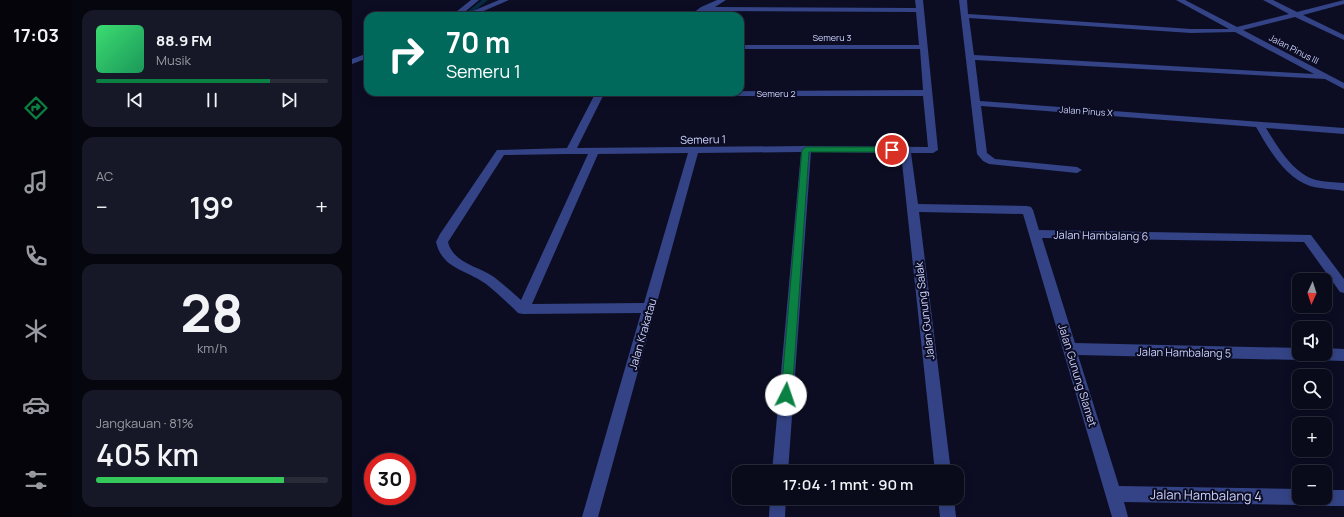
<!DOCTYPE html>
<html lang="id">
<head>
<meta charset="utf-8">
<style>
  :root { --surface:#090a1a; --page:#171827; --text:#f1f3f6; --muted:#999aa2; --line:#292b39; --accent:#0b8043 }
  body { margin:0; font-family:Manrope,sans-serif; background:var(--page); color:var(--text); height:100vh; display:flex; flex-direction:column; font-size:15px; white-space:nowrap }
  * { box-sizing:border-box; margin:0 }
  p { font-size:13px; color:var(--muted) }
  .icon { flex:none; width:22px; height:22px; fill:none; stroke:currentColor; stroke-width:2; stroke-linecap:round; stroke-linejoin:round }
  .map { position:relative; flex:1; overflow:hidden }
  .details { display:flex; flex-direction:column; gap:10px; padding:10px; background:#05060e; width:280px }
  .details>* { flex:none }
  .guide { position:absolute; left:12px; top:12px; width:380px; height:84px; border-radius:12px; box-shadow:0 2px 10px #0003,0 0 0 1px var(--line); background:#00695c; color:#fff; overflow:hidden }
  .needle { width:26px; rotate:183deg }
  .buttons { position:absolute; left:940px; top:273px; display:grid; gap:8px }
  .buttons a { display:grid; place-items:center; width:40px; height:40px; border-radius:8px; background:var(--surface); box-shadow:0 2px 10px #0003,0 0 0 1px var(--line); font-size:20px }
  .speed { position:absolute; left:12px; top:453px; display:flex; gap:8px; font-size:20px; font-weight:700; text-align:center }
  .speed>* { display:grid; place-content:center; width:52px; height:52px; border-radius:50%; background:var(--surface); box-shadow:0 2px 10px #0003,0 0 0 1px var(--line); line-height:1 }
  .speed .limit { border:6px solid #d22; background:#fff; color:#111 }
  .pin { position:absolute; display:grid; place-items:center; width:34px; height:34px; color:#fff; margin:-17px; border:2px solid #fff; border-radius:50%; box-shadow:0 1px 4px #0007 }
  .me { position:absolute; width:44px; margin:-22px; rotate:4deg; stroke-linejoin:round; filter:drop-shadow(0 0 3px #0008) }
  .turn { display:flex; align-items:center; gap:14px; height:84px; padding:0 16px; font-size:18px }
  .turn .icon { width:52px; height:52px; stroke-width:2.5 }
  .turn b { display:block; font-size:28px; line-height:34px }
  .big { font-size:30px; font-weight:600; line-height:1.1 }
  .details .widget { flex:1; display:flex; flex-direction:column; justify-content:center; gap:6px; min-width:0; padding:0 14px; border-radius:12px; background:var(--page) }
  .details .dial { align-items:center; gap:0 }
  .dial b { font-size:52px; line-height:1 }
  .song { display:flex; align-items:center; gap:12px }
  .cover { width:48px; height:48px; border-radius:6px; background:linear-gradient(135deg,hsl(140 70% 55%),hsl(150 70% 35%)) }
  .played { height:4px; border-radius:2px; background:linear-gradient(90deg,var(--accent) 75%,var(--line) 75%) }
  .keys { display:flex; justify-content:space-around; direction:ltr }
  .heat { display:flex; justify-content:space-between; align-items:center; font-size:22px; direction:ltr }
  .charge { height:6px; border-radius:3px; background:linear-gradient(90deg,#34c759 81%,var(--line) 0) }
  .trip { position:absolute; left:380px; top:465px; width:232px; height:40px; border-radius:12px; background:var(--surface); box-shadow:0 2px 10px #0003,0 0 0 1px var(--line); font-weight:600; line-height:40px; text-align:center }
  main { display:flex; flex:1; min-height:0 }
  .menu { display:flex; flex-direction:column; width:72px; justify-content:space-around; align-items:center; background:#04040a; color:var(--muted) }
  .menu .icon { width:28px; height:28px }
  .menu .current { color:var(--accent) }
  .menu b { font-size:18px; color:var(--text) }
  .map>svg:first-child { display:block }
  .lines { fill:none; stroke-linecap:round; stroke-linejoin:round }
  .stream { fill:#052a42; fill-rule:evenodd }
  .minor { fill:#334385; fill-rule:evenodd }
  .route { fill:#0b8043; stroke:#07532c }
  .labels { text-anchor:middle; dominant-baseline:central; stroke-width:4; stroke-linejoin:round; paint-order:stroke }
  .far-street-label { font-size:9px; fill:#cdd3ff; stroke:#0c0d23 }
  .street-label { font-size:11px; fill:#cdd3ff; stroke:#0c0d23 }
  .near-street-label { font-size:13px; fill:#cdd3ff; stroke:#0c0d23 }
</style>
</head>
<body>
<main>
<nav class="menu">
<b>17:03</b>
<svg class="icon current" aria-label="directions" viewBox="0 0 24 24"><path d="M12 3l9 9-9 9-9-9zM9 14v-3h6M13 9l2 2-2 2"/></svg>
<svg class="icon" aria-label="music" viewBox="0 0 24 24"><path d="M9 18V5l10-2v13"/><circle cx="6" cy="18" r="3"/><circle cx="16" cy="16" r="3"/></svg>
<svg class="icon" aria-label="phone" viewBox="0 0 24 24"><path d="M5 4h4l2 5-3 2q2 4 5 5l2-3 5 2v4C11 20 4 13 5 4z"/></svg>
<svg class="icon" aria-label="climate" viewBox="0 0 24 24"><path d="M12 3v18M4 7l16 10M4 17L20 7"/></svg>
<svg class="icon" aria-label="car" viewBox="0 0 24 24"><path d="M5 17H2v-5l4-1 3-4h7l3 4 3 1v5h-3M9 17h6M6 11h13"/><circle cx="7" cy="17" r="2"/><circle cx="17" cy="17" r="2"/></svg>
<svg class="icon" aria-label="filters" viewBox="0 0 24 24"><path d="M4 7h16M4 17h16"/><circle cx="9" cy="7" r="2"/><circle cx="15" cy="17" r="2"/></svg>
</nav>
<section class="details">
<div class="widget">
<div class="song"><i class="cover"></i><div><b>88.9 FM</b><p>Musik</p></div></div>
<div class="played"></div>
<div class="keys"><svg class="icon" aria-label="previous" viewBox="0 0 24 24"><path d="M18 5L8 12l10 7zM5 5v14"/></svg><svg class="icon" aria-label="pause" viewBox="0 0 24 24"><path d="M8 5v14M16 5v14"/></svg><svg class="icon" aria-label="next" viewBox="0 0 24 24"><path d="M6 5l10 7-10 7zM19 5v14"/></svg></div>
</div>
<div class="widget"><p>AC</p>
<div class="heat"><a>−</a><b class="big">19°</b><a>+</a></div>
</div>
<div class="widget dial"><b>28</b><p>km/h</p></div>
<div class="widget"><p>Jangkauan · 81%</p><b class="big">405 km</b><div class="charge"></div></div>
</section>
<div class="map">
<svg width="992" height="517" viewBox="0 0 992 517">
  <rect width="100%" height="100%" fill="#0c0d23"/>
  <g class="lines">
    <polygon class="stream" points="130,0 136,0 116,16 110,16"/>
    <g class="minor">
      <polygon points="119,0 127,0 108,16 99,16"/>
      <polygon points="147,0 157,0 120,16 109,16"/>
      <path d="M 365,0 L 374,0 L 363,7 L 564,8 L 563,0 L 571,0 L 586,150 L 581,153 L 559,153 L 566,204 L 675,206 L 679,207 L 681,210 L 687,230 L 959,235 L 992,279 L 992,293 L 988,292 L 952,242 L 690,238 L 723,343 L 947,348 L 947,354 L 954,354 L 952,358 L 947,360 L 726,355 L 767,486 L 947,489 L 947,498 L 955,498 L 953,503 L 947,505 L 772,502 L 776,517 L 760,517 L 671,214 L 567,212 L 599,472 L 583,472 L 549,153 L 459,152 L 436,472 L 420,472 L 449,152 L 346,153 L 246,517 L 230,517 L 289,313 L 171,314 L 166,313 C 156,303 145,293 134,284 C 115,270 90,269 84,242 L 88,234 L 145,150 L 215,148 L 244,92 L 571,90 L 568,49 L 388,49 L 388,45 L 567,45 L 564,12 L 355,11 L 346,16 L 337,16 L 349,7 ZM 251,96 L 571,96 L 576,147 L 454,146 L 225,148 ZM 336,153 L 292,303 L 180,304 L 246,154 ZM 215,154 L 236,154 L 169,300 C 160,292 151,284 142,277 C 126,266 101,263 96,242 L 152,155 Z"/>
      <path d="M 607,0 L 615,0 L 616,14 L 839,29 L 877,29 L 824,0 L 833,0 L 885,27 L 937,14 L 911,0 L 921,0 L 945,12 L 992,0 L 992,4 L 951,15 L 992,35 L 992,40 L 943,17 L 891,30 L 992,83 L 992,89 L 973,79 L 623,60 L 628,101 L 992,128 L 992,134 L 914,128 C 925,146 941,174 964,180 C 973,182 983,182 992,183 L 992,191 C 981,189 969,189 958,186 C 932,177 917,149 904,127 L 629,106 L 635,153 L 643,159 L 725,167 L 730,170 L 725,173 L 637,164 L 631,161 L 625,154 ZM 617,18 L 839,33 L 883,32 L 962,74 L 622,55 Z"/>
      <polygon points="16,53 16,58 0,64 0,59"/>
      <polygon points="973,348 992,349 992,361 963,360 958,358 956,354 973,354"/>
      <polygon points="973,490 992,490 992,506 973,506 967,504 965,498 973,498"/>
      <polygon points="418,498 434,498 433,517 417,517"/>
      <polygon points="586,498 602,498 604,517 588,517"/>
    </g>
  </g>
  <polygon class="route" points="454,147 540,147 543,150 540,152 457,152 440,395 438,399 434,400 430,399 429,395 450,150"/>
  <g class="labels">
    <g class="far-street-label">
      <text x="480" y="37">Semeru 3</text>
      <text transform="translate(942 49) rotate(27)">Jalan Pinus III</text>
      <text x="424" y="93">Semeru 2</text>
      <text transform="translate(734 111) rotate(4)">Jalan Pinus X</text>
    </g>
    <g class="street-label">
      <text transform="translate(351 139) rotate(-1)">Semeru 1</text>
      <text transform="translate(749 235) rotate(1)">Jalan Hambalang 6</text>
      <text transform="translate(572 311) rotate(-97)">Jalan Gunung Salak</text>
      <text transform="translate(290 334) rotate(-74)">Jalan Krakatau</text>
      <text transform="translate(832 352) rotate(1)">Jalan Hambalang 5</text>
      <text transform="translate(726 375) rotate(73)">Jalan Gunung Slamet</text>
    </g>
    <g class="near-street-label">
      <text transform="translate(854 495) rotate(1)">Jalan Hambalang 4</text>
    </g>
  </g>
</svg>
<div class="buttons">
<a><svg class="needle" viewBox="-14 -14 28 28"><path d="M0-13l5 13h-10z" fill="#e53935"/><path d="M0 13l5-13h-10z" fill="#999aa2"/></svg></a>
<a><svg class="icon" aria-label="sound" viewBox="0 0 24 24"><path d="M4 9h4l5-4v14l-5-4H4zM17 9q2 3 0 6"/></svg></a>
<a><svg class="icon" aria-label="search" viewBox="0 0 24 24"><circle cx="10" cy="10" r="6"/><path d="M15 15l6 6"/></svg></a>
<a>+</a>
<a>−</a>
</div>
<div class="speed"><div class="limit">30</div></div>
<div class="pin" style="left:540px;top:150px;background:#d93025"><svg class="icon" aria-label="arrive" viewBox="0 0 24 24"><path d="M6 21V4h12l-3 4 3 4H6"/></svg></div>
<svg class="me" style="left:434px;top:395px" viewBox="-20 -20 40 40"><circle r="19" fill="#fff"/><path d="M0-13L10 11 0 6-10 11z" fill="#0b8043"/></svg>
<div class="trip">17:04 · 1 mnt · 90 m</div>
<div class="guide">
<div class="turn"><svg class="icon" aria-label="right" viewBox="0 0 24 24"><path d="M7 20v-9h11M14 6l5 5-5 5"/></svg><div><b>70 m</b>Semeru 1</div></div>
</div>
</div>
</main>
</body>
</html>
